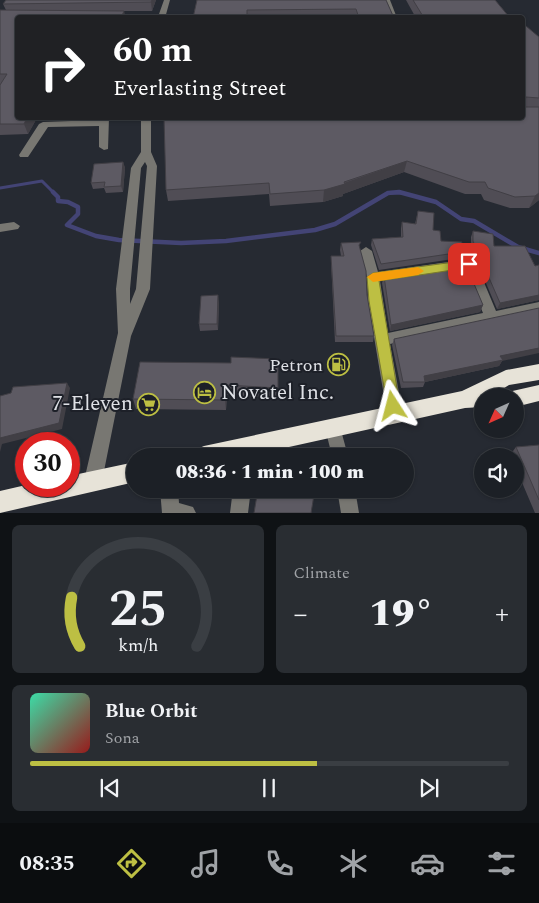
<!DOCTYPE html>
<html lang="en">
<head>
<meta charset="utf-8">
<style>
  :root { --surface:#1c2026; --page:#292d32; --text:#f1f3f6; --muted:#a0a3a7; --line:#3a3e43; --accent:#bdbf43 }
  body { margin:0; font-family:Spectral,serif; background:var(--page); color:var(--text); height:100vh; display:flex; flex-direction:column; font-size:19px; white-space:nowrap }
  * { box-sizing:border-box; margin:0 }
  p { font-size:16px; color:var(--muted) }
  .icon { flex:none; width:28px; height:28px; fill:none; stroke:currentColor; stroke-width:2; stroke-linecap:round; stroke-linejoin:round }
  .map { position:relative; height:513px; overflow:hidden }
  .side { display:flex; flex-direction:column; gap:12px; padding:12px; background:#0f1215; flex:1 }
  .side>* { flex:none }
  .guide { position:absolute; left:15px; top:15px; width:510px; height:105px; border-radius:5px; box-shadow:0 1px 4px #0004,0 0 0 1px var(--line); background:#202124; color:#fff; overflow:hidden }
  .needle { width:32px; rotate:225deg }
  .tools { position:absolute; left:474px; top:388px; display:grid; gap:10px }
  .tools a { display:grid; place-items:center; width:50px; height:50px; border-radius:50%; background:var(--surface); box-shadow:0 1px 4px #0004,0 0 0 1px var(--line); font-size:25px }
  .speed { position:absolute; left:15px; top:432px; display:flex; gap:10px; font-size:25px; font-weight:700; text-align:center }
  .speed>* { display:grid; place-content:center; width:65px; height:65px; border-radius:50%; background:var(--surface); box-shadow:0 1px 4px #0004,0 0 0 1px var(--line); line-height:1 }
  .speed .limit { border:8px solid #d22; background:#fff; color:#111 }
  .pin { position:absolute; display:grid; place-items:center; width:42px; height:42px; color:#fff; margin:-21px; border-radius:10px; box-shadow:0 2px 8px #0006 }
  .me { position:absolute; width:55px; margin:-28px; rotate:351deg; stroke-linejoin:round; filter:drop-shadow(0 0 4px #0008) }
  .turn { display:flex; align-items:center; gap:18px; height:105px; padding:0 15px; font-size:22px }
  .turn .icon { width:65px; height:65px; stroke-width:2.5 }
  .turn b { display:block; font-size:35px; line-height:42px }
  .big { font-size:38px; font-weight:800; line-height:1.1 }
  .side .widget { flex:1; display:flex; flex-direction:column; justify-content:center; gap:8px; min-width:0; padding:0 18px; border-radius:8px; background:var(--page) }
  .side .dial { align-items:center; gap:0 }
  .dial svg { height:130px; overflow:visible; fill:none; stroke:var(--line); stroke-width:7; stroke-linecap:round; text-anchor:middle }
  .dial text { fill:var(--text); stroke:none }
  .song { display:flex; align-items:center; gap:15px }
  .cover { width:60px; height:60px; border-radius:8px; background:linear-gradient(135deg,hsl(160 70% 55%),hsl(0 70% 35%)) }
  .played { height:5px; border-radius:2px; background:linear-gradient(90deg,var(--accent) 60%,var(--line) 60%) }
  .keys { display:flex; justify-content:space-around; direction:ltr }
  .heat { display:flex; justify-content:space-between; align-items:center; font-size:28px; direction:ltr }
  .side .tiles { flex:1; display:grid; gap:12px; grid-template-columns:1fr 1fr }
  .widget:last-child { grid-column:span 2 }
  .trip { position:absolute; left:126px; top:448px; width:288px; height:50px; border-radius:25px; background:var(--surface); box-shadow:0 1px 4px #0004,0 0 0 1px var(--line); font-weight:800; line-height:50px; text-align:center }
  .tab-bar { display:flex; height:80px; justify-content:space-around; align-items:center; background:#0b0d0f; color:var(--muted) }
  .tab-bar .icon { width:35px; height:35px }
  .tab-bar .active { color:var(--accent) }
  .tab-bar b { font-size:22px; color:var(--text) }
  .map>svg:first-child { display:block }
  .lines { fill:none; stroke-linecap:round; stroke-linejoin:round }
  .stream-far1 { stroke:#434475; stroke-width:3 }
  .stream { stroke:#434475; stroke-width:4.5 }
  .minor { fill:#787772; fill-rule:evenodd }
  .highway { fill:#e7e3d8; fill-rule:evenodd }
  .wall { fill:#504d55 }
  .shaded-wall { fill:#413f45 }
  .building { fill:#5d5a63; stroke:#413f45 }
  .route { fill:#bdbf43; stroke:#7b7c2c }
  .slow { fill:#f59e0b }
  .labels { text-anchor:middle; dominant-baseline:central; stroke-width:4; stroke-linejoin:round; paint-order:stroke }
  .poi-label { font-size:18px; fill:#dfe1e6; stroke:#1d2028; text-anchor:end }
  .near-poi-label { font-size:21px; fill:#dfe1e6; stroke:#1d2028; text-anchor:start }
</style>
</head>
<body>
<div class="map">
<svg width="539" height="513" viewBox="0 0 539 513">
  <rect width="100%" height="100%" fill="#262a32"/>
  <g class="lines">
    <g class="stream-far1">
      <polyline points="0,188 42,181 54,193"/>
      <polyline points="388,193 403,193"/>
    </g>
    <polyline class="stream" points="53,192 58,197 58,201 68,202 78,207 78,214 67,225 96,236 119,240 181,243 226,241 315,230 335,224 388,193 399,192 436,202 461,219 474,221 518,247 539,253"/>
    <g class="minor">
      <polygon points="164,0 170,0 165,18 105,17 109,15 159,14"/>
      <polygon points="384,0 390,0 397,18 390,18"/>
      <polygon points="100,118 109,118 108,149 104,150 99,147 99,126 48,127 28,157 20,157 19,155 39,124 43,122 99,120"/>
      <path d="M 141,118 L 151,118 L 151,152 L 157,166 L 150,289 L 131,336 L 102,481 L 99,487 L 93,490 L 87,487 L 84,481 L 118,333 L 116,289 L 131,168 L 141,152 ZM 145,162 L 147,166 L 136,289 L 130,304 L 130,289 L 141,168 Z"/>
      <polygon points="14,222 20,226 18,229 0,232 0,224"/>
      <path d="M 366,247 L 372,251 L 378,272 L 462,260 L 460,252 L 462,249 L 470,249 L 496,311 L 539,302 L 539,312 L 390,344 L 403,414 L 401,419 L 395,421 L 389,419 L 387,414 L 368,301 L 367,277 L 360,251 ZM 465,269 L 483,313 L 388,333 L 380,281 Z"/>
      <polygon points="333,420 339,423 348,456 332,456 325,428 327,423"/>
      <polygon points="160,489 178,489 179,503 193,507 196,513 162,513"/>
      <polygon points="233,489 251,489 248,513 230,513"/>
      <polygon points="337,489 355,489 359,513 341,513"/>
    </g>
    <g class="highway">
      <polygon points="539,364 539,380 509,385 491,396 482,396 482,407 465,408 248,456 194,456 197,449 204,446 462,391 506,370"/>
      <polygon points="539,385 539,401 515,407 515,396 506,396 508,392"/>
      <polygon points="135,462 135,482 0,513 0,491 26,485 69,486 69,476"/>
    </g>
  </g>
  <g class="wall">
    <polygon points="156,0 152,11 124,11 18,118 37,118 28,134 0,135 0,10 6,10 3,4"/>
    <polygon points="197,0 386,0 394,18 193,18"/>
    <polygon points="406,0 495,0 510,18 416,18"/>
    <polygon points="522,26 539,37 539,200 529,208 510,208 484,200 481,194 465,194 404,172 343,194 343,196 323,202 270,206 269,194 168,201 166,190 522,118"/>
    <polygon points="123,162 125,168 123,192 106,193 104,188 93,189 91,183"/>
    <polygon points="418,211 441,241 461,247 462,252 460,258 379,270 371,245 372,239 401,237 401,228 402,222 415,224"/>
    <polygon points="473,231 494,246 535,266 539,265 539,300 497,309 471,248 471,237"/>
    <polygon points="341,243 360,249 374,336 373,342 335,342 331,262 331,256 341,256 340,250"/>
    <polygon points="384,276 483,305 480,312 390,331 382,283"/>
    <polygon points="219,302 218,330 200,331 199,324"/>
    <polygon points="394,339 502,361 499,366 425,382 423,387 401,388 392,345"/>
    <polygon points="278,359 277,398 227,395 226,410 136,409 133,399"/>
    <polygon points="539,445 539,513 535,513 515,466 515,456 511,456 510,455 516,447"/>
  </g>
  <g class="shaded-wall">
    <polygon points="152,0 156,0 152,11 151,2"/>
    <polygon points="124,11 126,18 121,18"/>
    <polygon points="27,118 37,118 28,134 24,124"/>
    <polygon points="407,161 404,172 343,194 343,196 323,202 324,190"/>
    <polygon points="123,162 125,168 123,192 121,186"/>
    <polygon points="539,193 539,200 529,208 535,196"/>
    <polygon points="218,295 219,302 218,330 217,324"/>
    <polygon points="539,295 539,300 497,309 500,303"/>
    <polygon points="483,305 480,312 390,331 391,325"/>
    <polygon points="539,348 539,353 502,361 499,366 425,382 424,376 500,356"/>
    <polygon points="67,383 70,388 62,429 2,444 0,452 0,438"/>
    <polygon points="226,385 227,395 226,410 225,400"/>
  </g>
  <g class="building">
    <polygon points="6,0 152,0 151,2 3,4"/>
    <polygon points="197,0 386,0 394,18 359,18 356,9 247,10 247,18 193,18"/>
    <polygon points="413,0 495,0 510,18 424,18"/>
    <polygon points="0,10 124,11 121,18 18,18 18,118 27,118 24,124 0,124 0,85 7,74 0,74"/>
    <polygon points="522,26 526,26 539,37 539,98 526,97 524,105 526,107 539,107 539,193 535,196 515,197 488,188 485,182 469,182 407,161 344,182 345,184 324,190 270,194 269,183 166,190 164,118 522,118"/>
    <polygon points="123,162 121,186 104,187 105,182 91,183 94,164"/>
    <polygon points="418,211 434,213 433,230 440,231 441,241 462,242 460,246 462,252 381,264 372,239 403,237 402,222 416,224"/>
    <polygon points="473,231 493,234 494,246 525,246 535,266 539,265 539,295 500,303 473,241"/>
    <polygon points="361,242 359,245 366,271 367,295 374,336 336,336 331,256 344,256 341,243"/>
    <polygon points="466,265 483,305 391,325 384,276"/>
    <polygon points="218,295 217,324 199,324 201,296"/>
    <polygon points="539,308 539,348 500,356 503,360 424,376 425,382 403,382 394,339"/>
    <polygon points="231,357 278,359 278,388 226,385 225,400 133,399 140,362 231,363"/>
    <polygon points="67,383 59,423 0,438 0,396 11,393 13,387"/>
    <polygon points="539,445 539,500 516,447"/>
    <polygon points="258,489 315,489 311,513 254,513"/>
  </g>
  <polygon class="route" points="469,260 475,264 473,267 379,281 400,406 398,410 393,412 388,410 369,301 367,277 373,273"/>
  <polygon class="slow" points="418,267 424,271 418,275 373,282 367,277 373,273"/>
  <defs>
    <symbol id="fuel-ring" viewBox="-11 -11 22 22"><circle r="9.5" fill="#1d2028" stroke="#bdbf43" stroke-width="1.5"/><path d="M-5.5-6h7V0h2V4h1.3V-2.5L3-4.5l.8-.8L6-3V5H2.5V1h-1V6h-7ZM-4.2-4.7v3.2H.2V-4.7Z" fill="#bdbf43"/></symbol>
    <symbol id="hotel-ring" viewBox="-11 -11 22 22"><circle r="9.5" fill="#1d2028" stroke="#bdbf43" stroke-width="1.5"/><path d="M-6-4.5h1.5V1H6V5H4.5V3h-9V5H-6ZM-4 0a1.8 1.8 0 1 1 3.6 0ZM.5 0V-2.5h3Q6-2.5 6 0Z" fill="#bdbf43"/></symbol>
    <symbol id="supermarket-ring" viewBox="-11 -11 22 22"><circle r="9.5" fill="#1d2028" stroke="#bdbf43" stroke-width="1.5"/><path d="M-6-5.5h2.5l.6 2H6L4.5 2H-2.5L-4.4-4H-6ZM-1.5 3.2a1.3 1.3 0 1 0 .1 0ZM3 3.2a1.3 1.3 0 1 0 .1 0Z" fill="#bdbf43"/></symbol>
  </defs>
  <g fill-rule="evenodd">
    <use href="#fuel-ring" x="326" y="352" width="25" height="25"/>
    <use href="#hotel-ring" x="192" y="380" width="25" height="25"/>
    <use href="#supermarket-ring" x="136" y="392" width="25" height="25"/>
  </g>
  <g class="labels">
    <g class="poi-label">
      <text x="323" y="365">Petron</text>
    </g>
    <g class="near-poi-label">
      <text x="221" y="393">Novatel Inc.</text>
      <text x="133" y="404" text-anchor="end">7-Eleven</text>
    </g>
  </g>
</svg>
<div class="tools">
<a><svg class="needle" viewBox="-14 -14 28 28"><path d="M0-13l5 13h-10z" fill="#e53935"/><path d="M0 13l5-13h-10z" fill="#a0a3a7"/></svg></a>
<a><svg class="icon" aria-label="sound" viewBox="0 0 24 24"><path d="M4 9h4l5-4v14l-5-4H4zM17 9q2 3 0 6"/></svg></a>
</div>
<div class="speed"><div class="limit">30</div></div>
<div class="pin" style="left:469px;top:264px;background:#d93025"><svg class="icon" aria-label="arrive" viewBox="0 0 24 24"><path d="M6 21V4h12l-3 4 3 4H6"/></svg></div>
<svg class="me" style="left:393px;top:406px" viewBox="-20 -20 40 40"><path d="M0-17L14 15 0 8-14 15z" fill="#bdbf43" stroke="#fff" stroke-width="4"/></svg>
<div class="trip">08:36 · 1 min · 100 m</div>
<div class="guide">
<div class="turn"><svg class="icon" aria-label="right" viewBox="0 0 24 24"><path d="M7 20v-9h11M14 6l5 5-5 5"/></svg><div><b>60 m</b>Everlasting Street</div></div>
</div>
</div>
<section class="side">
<div class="tiles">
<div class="widget dial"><svg viewBox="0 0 100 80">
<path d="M14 69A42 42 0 1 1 86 69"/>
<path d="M14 69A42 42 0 0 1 9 39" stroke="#bdbf43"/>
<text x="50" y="56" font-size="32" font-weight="700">25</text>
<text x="50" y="72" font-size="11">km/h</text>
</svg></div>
<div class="widget"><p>Climate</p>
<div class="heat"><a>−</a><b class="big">19°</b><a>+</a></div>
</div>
<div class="widget">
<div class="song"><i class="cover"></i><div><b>Blue Orbit</b><p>Sona</p></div></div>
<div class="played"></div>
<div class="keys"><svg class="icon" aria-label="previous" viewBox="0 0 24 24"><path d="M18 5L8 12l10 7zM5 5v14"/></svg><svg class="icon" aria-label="pause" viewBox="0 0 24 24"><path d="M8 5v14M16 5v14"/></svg><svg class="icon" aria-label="next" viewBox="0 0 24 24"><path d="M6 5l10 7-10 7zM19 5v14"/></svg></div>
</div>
</div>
</section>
<nav class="tab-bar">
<b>08:35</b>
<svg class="icon active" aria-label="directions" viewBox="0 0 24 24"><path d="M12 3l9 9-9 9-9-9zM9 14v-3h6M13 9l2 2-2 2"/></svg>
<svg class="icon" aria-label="music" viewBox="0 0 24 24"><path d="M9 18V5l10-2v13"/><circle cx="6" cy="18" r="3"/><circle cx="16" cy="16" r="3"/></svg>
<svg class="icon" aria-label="phone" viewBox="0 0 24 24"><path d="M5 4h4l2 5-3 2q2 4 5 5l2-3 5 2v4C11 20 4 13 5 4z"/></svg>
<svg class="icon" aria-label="climate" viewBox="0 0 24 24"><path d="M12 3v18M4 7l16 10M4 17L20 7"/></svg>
<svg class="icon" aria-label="car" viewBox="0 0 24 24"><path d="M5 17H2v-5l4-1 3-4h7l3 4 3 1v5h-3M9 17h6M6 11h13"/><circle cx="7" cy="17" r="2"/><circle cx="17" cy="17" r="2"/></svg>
<svg class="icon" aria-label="filters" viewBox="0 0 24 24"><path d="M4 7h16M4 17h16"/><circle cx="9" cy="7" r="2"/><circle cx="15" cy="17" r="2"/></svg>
</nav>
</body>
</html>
